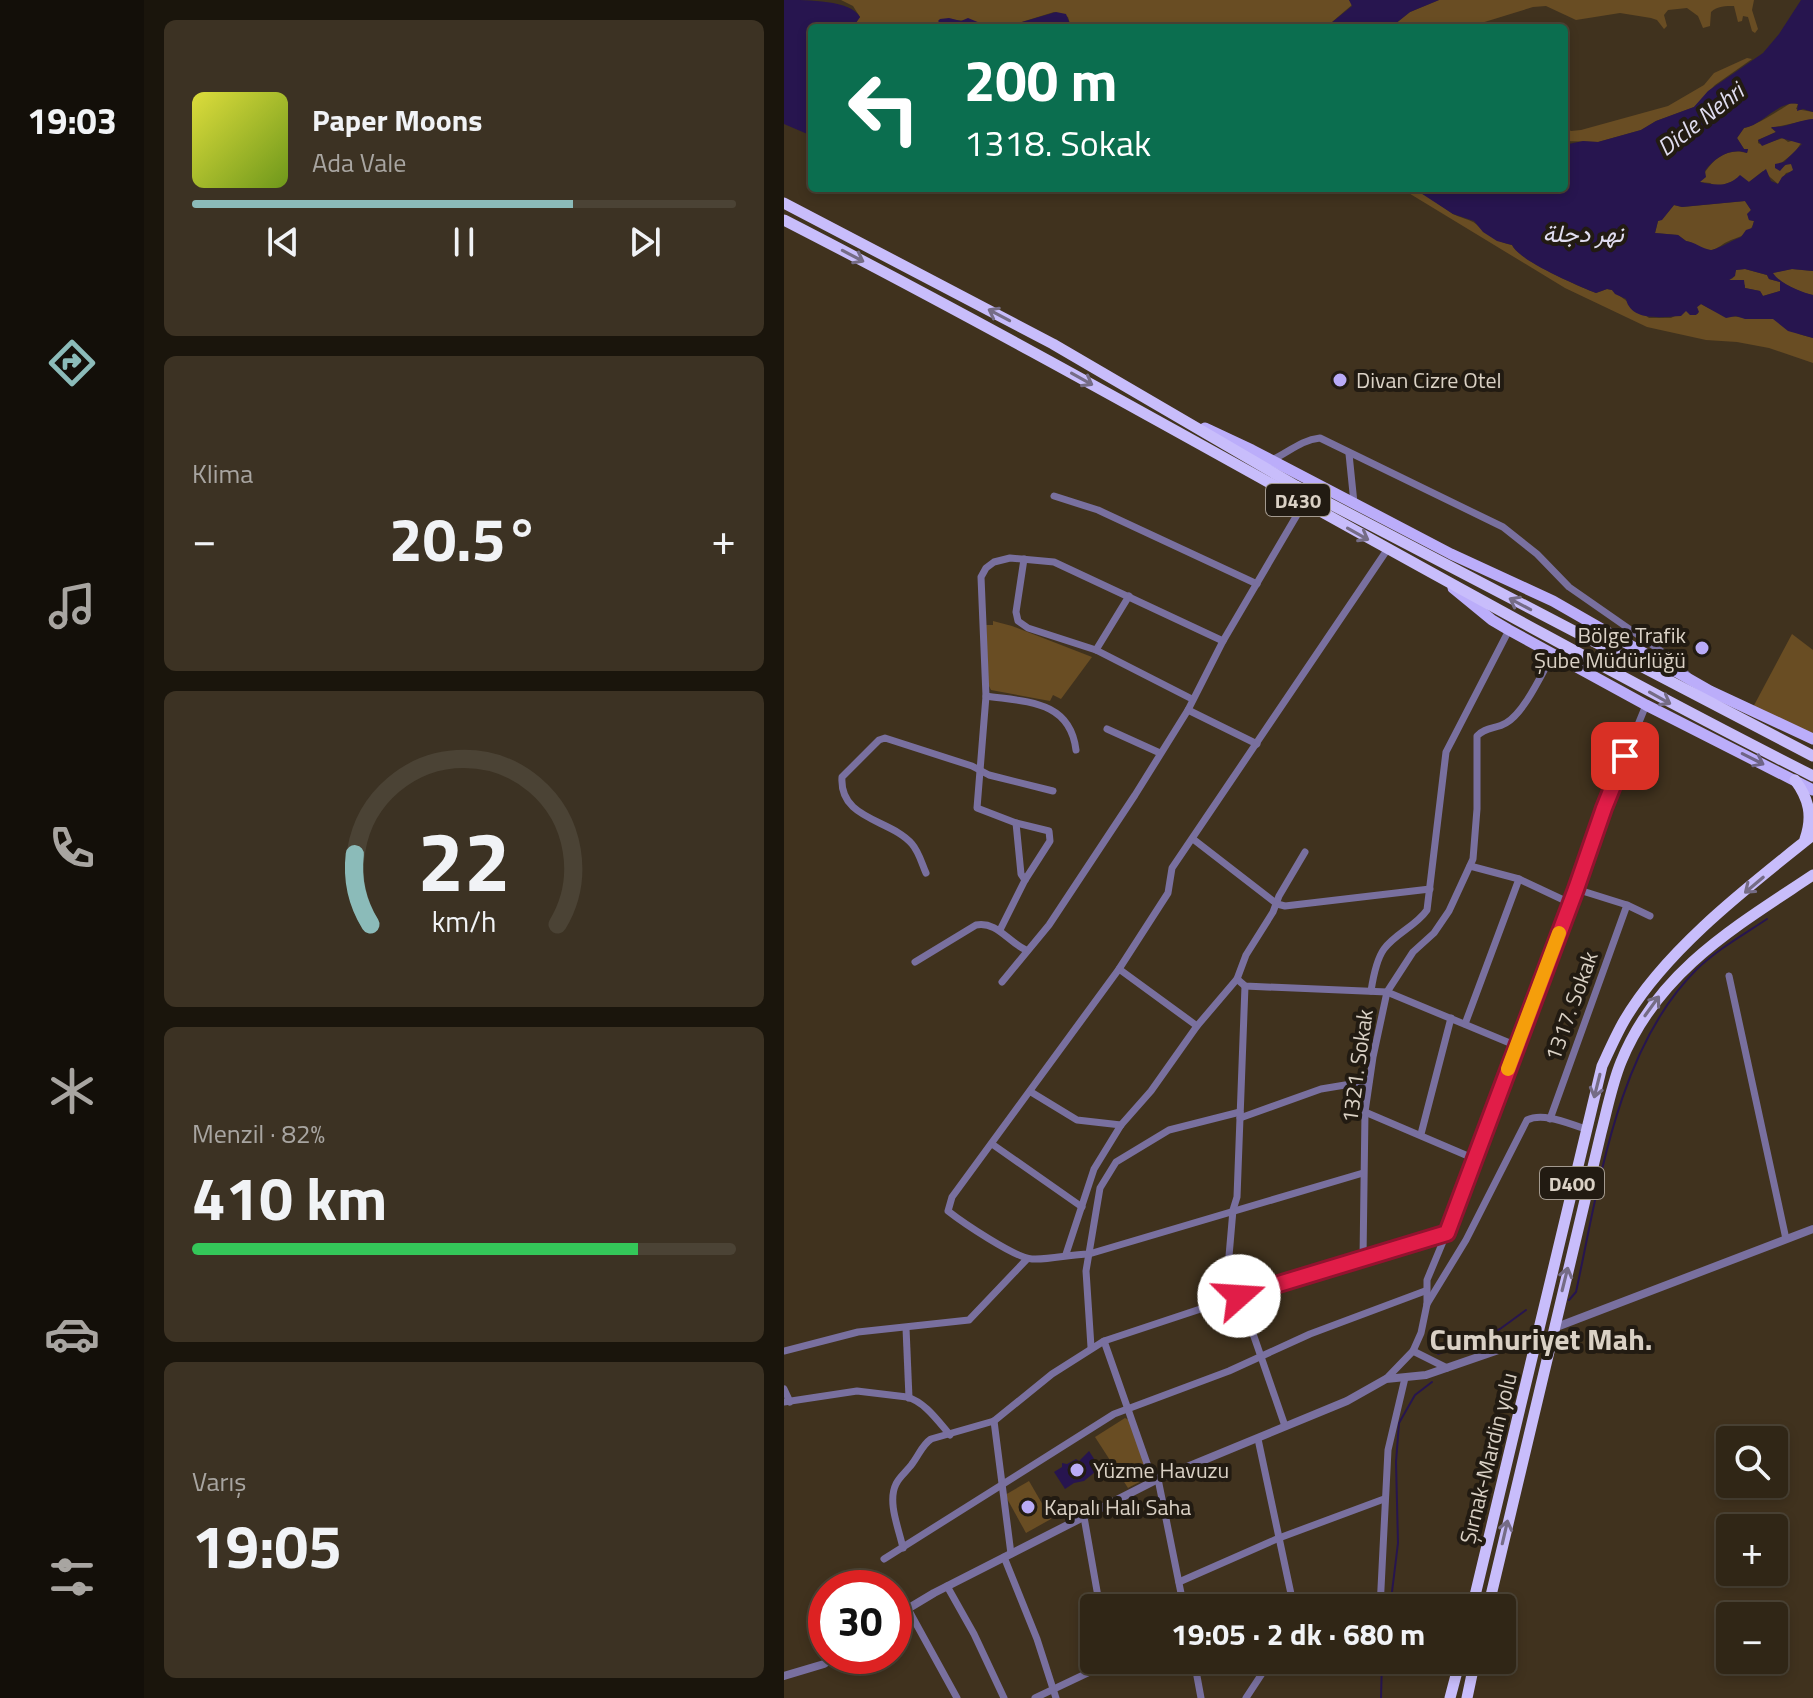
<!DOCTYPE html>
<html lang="tr">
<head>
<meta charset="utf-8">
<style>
  :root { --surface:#302616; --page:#3c3223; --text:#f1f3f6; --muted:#a8a5a1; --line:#4b4335; --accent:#8bbbb9 }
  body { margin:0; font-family:"Titillium Web",Vazirmatn,sans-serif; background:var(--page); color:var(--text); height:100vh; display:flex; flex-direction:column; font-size:30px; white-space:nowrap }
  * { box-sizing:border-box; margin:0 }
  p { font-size:26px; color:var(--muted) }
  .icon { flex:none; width:44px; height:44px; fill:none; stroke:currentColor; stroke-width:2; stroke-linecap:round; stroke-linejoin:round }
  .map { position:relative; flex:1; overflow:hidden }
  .drawer { display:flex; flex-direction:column; gap:20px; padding:20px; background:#1a150c; width:640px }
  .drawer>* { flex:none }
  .hud { position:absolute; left:24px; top:24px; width:760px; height:168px; border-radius:8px; box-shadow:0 4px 12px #0003,0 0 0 2px var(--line); background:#0b6e4f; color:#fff; overflow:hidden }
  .buttons { position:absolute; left:932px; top:1426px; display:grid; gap:16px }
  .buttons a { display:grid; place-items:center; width:72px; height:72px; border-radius:8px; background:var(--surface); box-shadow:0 4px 12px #0003,0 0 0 2px var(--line); font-size:40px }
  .speed { position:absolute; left:24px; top:1570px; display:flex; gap:16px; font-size:40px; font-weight:700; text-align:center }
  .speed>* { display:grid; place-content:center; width:104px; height:104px; border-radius:50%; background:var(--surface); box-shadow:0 4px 12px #0003,0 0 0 2px var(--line); line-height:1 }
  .speed .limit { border:12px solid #d22; background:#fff; color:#111 }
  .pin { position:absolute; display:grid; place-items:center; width:68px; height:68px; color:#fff; margin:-34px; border-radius:16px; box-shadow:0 4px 12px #0006 }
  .me { position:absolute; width:88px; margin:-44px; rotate:71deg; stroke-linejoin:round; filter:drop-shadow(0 0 6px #0008) }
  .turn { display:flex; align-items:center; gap:28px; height:168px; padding:0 24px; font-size:36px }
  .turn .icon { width:104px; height:104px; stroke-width:2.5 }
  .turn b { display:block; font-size:56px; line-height:68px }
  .big { font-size:60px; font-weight:700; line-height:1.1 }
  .drawer .widget { flex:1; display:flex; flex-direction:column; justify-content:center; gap:12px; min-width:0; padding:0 28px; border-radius:12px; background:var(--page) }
  .drawer .dial { align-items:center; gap:0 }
  .dial svg { height:208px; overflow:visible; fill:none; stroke:var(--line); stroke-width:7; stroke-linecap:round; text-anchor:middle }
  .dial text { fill:var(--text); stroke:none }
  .song { display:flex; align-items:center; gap:24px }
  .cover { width:96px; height:96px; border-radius:12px; background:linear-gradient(135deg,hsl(60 70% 55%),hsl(80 70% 35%)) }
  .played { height:8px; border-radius:4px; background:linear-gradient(90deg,var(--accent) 70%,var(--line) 70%) }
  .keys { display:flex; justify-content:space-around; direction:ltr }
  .heat { display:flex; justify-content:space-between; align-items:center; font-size:44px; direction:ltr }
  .charge { height:12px; border-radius:6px; background:linear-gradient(90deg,#34c759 82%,var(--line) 0) }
  .trip { position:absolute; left:296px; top:1594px; width:436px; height:80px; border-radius:8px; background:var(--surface); box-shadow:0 4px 12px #0003,0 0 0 2px var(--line); font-weight:700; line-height:80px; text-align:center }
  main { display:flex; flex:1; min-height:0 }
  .tab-bar { display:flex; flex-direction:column; width:144px; justify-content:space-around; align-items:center; background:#130f09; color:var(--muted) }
  .tab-bar .icon { width:56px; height:56px }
  .tab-bar .on { color:var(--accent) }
  .tab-bar b { font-size:36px; color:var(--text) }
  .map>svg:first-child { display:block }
  .green { fill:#694d23 }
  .water { fill:#27154f; fill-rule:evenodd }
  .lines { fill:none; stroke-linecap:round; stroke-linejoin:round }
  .stream { stroke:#27154f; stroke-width:2 }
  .minor { stroke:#79709f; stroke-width:7 }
  .tertiary { stroke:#79709f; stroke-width:8 }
  .primary { stroke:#bbadfa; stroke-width:11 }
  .trunk { stroke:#c8bdfb; stroke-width:11 }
  .oneway { stroke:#756c86 }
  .oneway2 { stroke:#6e6486 }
  .route-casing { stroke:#92132f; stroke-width:20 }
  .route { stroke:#e11d48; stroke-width:14 }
  .slow { stroke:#f59e0b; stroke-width:14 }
  .poi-dot { fill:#b9abf7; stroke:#221b12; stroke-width:3 }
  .labels { text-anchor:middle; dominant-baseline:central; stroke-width:8; stroke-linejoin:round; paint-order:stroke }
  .shield { fill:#221b12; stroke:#a39a8f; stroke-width:2 }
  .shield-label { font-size:20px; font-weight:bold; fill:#dad1c5 }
  .poi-label { font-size:22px; fill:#dad1c5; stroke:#221b12; text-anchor:start }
  .street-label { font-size:22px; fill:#dad1c5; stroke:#221b12 }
  .water-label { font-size:24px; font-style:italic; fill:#e0ddf0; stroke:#221b12 }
  .district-label { font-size:30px; font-weight:bold; fill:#dad1c5; stroke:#221b12 }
</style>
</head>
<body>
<main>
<nav class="tab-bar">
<b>19:03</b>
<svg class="icon on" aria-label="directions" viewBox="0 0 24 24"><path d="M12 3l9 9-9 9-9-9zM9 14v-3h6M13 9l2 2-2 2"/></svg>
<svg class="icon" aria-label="music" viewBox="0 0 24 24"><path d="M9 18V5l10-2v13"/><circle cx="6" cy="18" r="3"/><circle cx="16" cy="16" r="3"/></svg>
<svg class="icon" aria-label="phone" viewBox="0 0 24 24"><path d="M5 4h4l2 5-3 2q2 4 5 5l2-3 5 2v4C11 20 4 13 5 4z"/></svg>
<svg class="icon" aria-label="climate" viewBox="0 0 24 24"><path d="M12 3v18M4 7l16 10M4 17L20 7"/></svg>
<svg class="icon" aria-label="car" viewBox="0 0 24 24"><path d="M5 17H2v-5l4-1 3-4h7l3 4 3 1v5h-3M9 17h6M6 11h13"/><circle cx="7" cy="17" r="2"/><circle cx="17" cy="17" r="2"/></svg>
<svg class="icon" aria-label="filters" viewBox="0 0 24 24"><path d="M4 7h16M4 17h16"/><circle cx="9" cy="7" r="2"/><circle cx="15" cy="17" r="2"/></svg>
</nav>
<section class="drawer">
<div class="widget">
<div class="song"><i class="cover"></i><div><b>Paper Moons</b><p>Ada Vale</p></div></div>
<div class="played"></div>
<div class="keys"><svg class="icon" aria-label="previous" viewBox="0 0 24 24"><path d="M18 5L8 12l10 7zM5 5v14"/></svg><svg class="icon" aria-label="pause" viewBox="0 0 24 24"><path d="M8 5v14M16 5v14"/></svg><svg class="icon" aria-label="next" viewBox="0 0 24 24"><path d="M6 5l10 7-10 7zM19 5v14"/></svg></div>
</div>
<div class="widget"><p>Klima</p>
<div class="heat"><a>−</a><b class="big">20.5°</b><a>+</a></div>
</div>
<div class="widget dial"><svg viewBox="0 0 100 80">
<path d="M14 69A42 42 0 1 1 86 69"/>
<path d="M14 69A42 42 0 0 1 8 42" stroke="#8bbbb9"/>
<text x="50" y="56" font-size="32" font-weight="700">22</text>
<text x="50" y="72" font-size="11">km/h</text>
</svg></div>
<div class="widget"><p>Menzil · 82%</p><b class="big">410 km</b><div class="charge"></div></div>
<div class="widget"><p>Varış</p><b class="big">19:05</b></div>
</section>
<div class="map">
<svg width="1029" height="1698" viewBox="0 0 1029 1698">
  <rect width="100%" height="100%" fill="#40321e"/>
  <g class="green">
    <polygon points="57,0 565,0 569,4 541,28 298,28 294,24 286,24 284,17 270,12 218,28 208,28 186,21 156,19 161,28 64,28 69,27 76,17 69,6"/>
    <path d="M 655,0 L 970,0 L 968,10 L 974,29 L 971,33 L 968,31 L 964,17 L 959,16 L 958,21 L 954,22 L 950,6 C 942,6 933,6 927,12 L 926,26 L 919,28 L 914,16 L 903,8 L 884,10 L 880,15 L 883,26 L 880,29 L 873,20 L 867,18 L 836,13 L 792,20 L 762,6 L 749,7 L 681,28 L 606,28 L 626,12 Z"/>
    <polygon points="963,58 968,59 931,85 910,107 872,121 857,130 814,142 780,141 780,127 787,131 797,130 884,106 920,85 930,73"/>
    <path d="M 1007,103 L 1014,104 L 1012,109 L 1029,112 L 1029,119 L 987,128 L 992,132 L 974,140 L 974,143 L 978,145 L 999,138 L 1004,142 L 1011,140 L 1017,143 L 1011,152 L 991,168 L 998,168 L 1004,163 L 1009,165 L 1010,171 L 1002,173 L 994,184 L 979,171 L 965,182 L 952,180 L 933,187 L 926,183 L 916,182 C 924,163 941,146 963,153 L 964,149 L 960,149 L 953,138 L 960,128 C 970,127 997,109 1007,103 Z"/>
    <path d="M 607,188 C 639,188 645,198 669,214 C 676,218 686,219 692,224 C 704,235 713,242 728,245 C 735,260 793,286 812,293 L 823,289 L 828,290 L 865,318 L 887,318 L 902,310 L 914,314 L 913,307 L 917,304 C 945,320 952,317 983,317 C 993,317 1002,328 1011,332 C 1016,335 1023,336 1029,338 L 1029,363 L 985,348 L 953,342 L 922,340 L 863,327 L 781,288 L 623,192 Z"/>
    <path d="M 961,201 L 967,210 L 964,214 L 965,220 L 970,221 C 967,235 956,236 945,241 C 939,243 934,249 927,250 C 917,251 911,242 902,241 L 894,235 L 871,233 L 874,221 L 878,219 L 890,205 L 898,207 Z"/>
    <polygon points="961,269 983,275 985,279 996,282 996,291 979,296 976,291 961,288 961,285 945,280 949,278 952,270"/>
    <path d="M 1008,269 L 1029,271 L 1029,295 C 1018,294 995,283 988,273 Z"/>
    <polygon points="209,621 228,626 308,657 277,699 269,695 266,701 207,690 204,684 202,625 209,625"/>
    <polygon points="1008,634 1029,650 1029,739 967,711"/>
    <polygon points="341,1418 345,1420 365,1477 344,1488 311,1437"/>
    <polygon points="245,1481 267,1519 242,1533 221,1495"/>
  </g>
  <g class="water">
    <path d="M 0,0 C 24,0 67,0 76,17 L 69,27 L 28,28 L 28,136 L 0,124 Z"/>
    <polygon points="565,0 655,0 626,12 606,28 541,28 568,6"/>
    <path d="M 1017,0 L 1029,0 L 1029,112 L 1019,109 L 1013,111 L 1014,104 C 994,100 979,125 960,128 L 953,138 L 960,149 L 964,149 L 963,153 C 947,147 930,158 921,171 L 922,177 L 916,182 C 930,185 944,188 956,175 L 965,182 L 982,169 L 987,181 L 994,184 L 998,177 L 1009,170 L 1007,164 L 1001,165 L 996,171 L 991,168 L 991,164 L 1000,162 L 1018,144 L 997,138 L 978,146 L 974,140 L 992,132 L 987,127 C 1002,128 1014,120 1029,119 L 1029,271 L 1008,269 L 989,273 C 995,283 1018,293 1029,295 L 1029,338 L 1004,331 L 989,319 L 961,319 L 952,316 L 942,318 L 917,304 L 913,307 L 915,312 L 912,315 L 906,315 L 902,311 L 897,316 C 879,317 847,322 842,299 L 831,294 L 828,290 L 823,289 L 812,293 C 793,285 735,261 728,245 L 713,241 L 699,232 L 690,221 L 669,214 L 629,188 L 780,188 L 780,145 L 799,141 L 814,142 L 857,130 L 872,121 L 910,107 L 924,91 L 979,53 L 995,34 ZM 961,201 L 967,210 L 963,214 L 965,220 L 970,221 L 968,228 L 962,230 L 957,237 C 949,240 932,250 927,250 C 918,249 911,242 902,241 L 894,235 L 871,233 L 874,221 L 878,220 L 890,205 L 898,207 ZM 961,269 L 983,275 L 985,279 L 996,282 L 996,291 L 979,296 L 976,291 L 961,288 L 960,280 L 945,280 L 951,276 L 952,270 Z"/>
    <polygon points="272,12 282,14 286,24 294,24 298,28 218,28"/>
    <polygon points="165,18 177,21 184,18 208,28 161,28 154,21 156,19"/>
    <polygon points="305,1451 316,1468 300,1481 290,1483 281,1489 270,1472 278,1467 278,1463 283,1464 292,1459 295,1461"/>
  </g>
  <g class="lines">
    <g class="stream">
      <path d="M 785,1300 L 792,1292 C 815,1186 833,1048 913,969 C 934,949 959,935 983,919"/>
      <polyline points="654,1354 716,1329 742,1310"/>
      <polyline points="606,1608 614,1543 612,1462 615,1423 631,1395 648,1382"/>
      <polyline points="597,1698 598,1660"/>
    </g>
    <g class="minor">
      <polyline points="565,454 570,503"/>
      <path d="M 488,460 C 505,452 517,440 536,438 L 719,527 L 753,554 L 785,587 L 887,658 L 904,676"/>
      <polyline points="270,496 314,510 473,584"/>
      <polyline points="240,559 232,612 234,621 244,628 312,650 408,699"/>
      <polyline points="312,650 345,596"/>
      <path d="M 202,696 C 242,702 286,700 292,750"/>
      <polyline points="404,710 473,744"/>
      <polyline points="323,729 376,753"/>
      <polyline points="232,823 237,874 241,880"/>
      <polyline points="409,839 493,904 501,906 646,889"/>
      <polyline points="686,866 735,879 786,903"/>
      <path d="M 142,873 C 138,864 135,852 128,844 C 107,819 55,820 58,777 L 95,740 L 101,738 L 188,766 L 205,775 L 269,791"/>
      <polyline points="792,889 843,905 866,916"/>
      <polyline points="216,930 241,880 266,841 265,831 232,823 193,808 202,696 197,577 202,568 210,562 226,558 270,562 439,641"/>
      <path d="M 131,962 L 192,925 C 213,921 224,942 242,950"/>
      <polyline points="335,969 413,1026"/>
      <polyline points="945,976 1002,1239"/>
      <polyline points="453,979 461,986 603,992 733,1046"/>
      <polyline points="218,982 265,925 351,795 404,710 439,641 520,503"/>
      <polyline points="461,986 453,1197 449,1210 445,1256 447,1270 501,1426"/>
      <path d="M 587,991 C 589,978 592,960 600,949 C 612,933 632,926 643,910 L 662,752 L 725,630"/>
      <polyline points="681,1024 735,879"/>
      <polyline points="247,1092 293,1120 337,1125"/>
      <polyline points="581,1112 691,1159"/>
      <polyline points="456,1118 537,1089 585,1081"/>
      <polyline points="766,1119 843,905"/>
      <polyline points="637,1134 667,1018"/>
      <polyline points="208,1144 298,1207"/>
      <path d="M 579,1173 L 305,1254 C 286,1254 267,1260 248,1259 C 231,1258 178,1222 164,1211 L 168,1197 L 335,969 L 384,893 L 388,868 L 603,550"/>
      <polyline points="282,1254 310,1169 337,1125 367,1091 413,1026 453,979 462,955 489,912 495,896 521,852"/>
      <path d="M 579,1258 L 581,1112 L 589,1057 L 603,992 L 629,952 L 650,933 L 665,911 L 689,859 L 693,809 L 693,736 C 701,727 712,729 722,723 C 741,712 758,673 769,654"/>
      <path d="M 643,1304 L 682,1240 L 743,1120 C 760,1112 785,1124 802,1129"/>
      <polyline points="122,1328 125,1398"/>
      <polyline points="320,1341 366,1472 374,1479 400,1608"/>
      <polyline points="307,1347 302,1271 316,1188 332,1162 385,1130 456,1112"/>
      <polyline points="0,1351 74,1332 185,1320 243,1259"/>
      <polyline points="629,1351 663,1368"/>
      <polyline points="602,1379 629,1351 637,1333 643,1304 643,1280 668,1220 792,889 820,808 862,705"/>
      <polyline points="0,1389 6,1402"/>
      <path d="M 0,1402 L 73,1391 L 123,1397 C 141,1402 154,1421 166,1435"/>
      <polyline points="210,1421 227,1554"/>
      <polyline points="474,1439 510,1608"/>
      <polyline points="300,1517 316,1608"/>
      <path d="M 119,1548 C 115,1529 103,1502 112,1484 C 115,1477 123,1471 128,1464 C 135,1455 138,1445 147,1439 L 210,1421 L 268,1374 L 320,1341 L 522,1274 L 663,1233"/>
      <polyline points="220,1557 253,1639 272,1698"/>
      <polyline points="100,1559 330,1414 445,1371 526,1334 641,1291"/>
      <polyline points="395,1582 495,1538 600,1499"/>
      <polyline points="163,1586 190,1634 220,1698"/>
      <polyline points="596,1608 604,1450 621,1378"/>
      <polyline points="124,1609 173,1698"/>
      <polyline points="410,1660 417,1698"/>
      <polyline points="251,1698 331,1660"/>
      <polyline points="462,1698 487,1660"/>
    </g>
    <g class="tertiary">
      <polyline points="770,1328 1029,1229"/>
      <polyline points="110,1617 150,1593 374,1479 563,1401 602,1379 642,1375 755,1336"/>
      <polyline points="0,1676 40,1664 52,1656"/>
    </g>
    <g class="primary">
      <polyline points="421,428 468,450 667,554 769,601 926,691 1029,739"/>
      <polyline points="669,588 708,620 725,630 862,705 1029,790"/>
    </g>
    <g class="trunk">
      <polyline points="0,203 269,344 512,486 1029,756"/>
      <path d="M 0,220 C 347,398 681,600 1029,776"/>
      <path d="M 1011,780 C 1025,799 1029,816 1021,839"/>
      <path d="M 688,1608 L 818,1066 C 825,1051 832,1035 840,1021 C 881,950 965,886 1029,835"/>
      <path d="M 704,1608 L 817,1133 C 823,1110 828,1084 837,1062 C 874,971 951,927 1029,875"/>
      <polyline points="666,1698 676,1660"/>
      <polyline points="683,1698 691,1660"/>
    </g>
  </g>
  <defs><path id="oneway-shaft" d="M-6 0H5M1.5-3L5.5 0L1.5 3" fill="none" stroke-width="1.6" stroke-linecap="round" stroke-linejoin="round" transform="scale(2)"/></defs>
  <g class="oneway">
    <use href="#oneway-shaft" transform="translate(69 256) rotate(28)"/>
    <use href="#oneway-shaft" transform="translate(215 315) rotate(-152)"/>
    <use href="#oneway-shaft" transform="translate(298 379) rotate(29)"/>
    <use href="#oneway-shaft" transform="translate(574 534) rotate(29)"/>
    <use href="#oneway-shaft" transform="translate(736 604) rotate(-152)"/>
    <use href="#oneway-shaft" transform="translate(876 698) rotate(29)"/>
    <use href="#oneway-shaft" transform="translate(970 885) rotate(140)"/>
    <use href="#oneway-shaft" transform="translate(868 1006) rotate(-54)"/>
    <use href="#oneway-shaft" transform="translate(813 1086) rotate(104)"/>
    <use href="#oneway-shaft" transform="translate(781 1279) rotate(-76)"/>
    <use href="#oneway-shaft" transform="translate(721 1532) rotate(-77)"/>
  </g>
  <use class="oneway2" href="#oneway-shaft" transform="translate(969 759) rotate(27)"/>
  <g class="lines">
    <defs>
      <polyline id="route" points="455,1296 663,1233 792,889 820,808 841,756"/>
    </defs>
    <use href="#route" class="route-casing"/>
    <use href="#route" class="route"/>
    <polyline class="slow" points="724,1069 775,933"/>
  </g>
  <g class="poi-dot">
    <circle cx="556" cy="380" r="8"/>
    <circle cx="918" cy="648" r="8"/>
    <circle cx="293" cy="1470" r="8"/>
    <circle cx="244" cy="1507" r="8"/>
  </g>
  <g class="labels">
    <g class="shield">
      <rect x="482" y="484" width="64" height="32" rx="6"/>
      <rect x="756" y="1167" width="64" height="32" rx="6"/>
    </g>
    <g class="shield-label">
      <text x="514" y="500">D430</text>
      <text x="788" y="1183">D400</text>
    </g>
    <g class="poi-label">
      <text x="572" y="380">Divan Cizre Otel</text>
      <text x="902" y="635" text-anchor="end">Bölge Trafik<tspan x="902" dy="25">Şube Müdürlüğü</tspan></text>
      <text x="309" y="1470">Yüzme Havuzu</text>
      <text x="260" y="1507">Kapalı Halı Saha</text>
    </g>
    <g class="street-label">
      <text transform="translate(787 1006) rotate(-70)">1317. Sokak</text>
      <text transform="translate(573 1066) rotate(-82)">1321. Sokak</text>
      <text transform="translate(704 1458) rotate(-76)">Şırnak-Mardin yolu</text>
    </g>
    <g class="water-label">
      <text transform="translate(916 119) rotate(-38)">Dicle Nehri</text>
      <text x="799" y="233">نهر دجلة</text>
    </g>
    <g class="district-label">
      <text x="757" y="1339">Cumhuriyet Mah.</text>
    </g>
  </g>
</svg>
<div class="buttons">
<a><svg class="icon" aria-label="search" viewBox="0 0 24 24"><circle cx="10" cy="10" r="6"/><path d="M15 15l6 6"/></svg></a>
<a>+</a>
<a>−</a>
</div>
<div class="speed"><div class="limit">30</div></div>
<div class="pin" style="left:841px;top:756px;background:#d93025"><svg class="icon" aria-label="arrive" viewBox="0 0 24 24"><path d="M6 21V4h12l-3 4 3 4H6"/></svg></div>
<svg class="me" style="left:455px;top:1296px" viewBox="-20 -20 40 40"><circle r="19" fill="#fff"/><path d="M0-13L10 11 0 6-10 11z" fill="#e11d48"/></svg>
<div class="trip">19:05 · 2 dk · 680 m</div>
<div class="hud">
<div class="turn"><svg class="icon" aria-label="left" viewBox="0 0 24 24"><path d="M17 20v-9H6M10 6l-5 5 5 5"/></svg><div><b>200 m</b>1318. Sokak</div></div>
</div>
</div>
</main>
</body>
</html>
